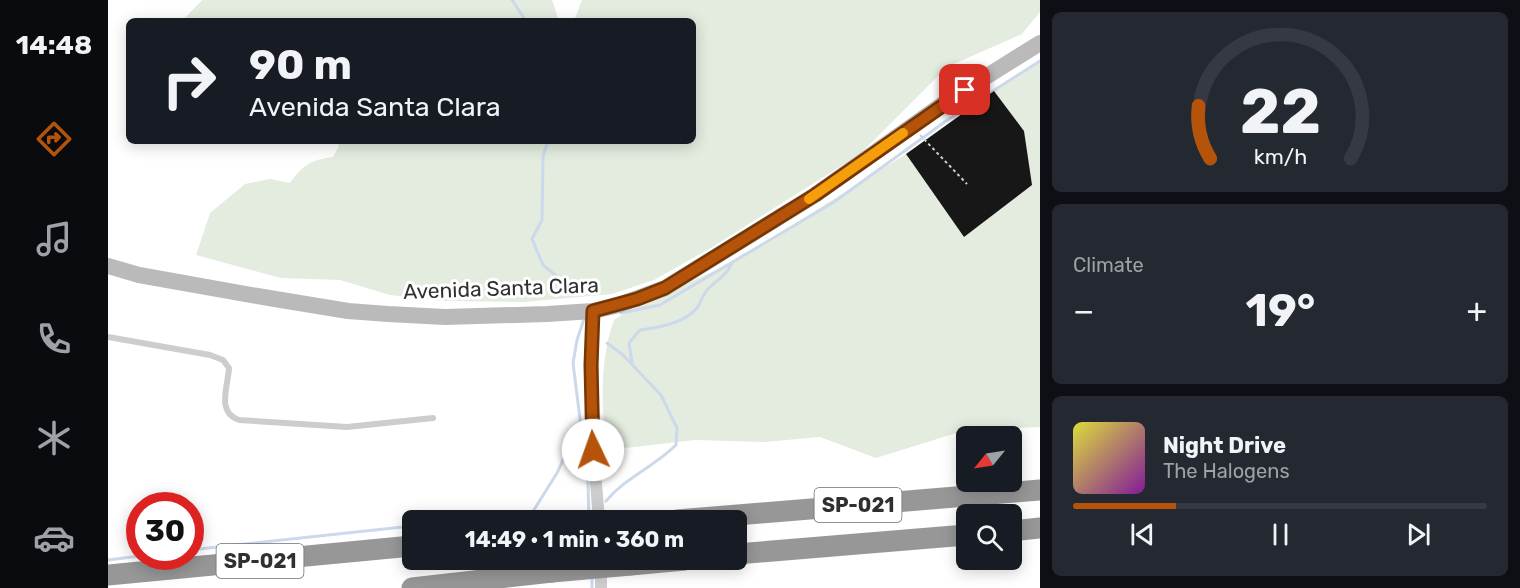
<!DOCTYPE html>
<html lang="en">
<head>
<meta charset="utf-8">
<style>
  :root { --surface:#171b24; --page:#242831; --text:#f1f3f6; --muted:#9ea1a6; --line:#363941; --accent:#b45309 }
  body { margin:0; font-family:Rubik,sans-serif; background:var(--page); color:var(--text); height:100vh; display:flex; flex-direction:column; font-size:22px; white-space:nowrap }
  * { box-sizing:border-box; margin:0 }
  p { font-size:20px; color:var(--muted) }
  .icon { flex:none; width:33px; height:33px; fill:none; stroke:currentColor; stroke-width:2; stroke-linecap:round; stroke-linejoin:round }
  .map { position:relative; flex:1; overflow:hidden }
  .side { display:flex; flex-direction:column; gap:12px; padding:12px; background:#0d0f14; width:480px }
  .side>* { flex:none }
  .banner { position:absolute; left:18px; top:18px; width:570px; height:126px; border-radius:9px; box-shadow:0 3px 15px #0003; background:#171b24; color:var(--text); overflow:hidden }
  .needle { width:39px; rotate:240deg }
  .tools { position:absolute; left:848px; top:426px; display:grid; gap:12px }
  .tools a { display:grid; place-items:center; width:66px; height:66px; border-radius:9px; background:var(--surface); box-shadow:0 3px 15px #0003; font-size:30px }
  .speed { position:absolute; left:18px; top:492px; display:flex; gap:12px; font-size:30px; font-weight:700; text-align:center }
  .speed>* { display:grid; place-content:center; width:78px; height:78px; border-radius:50%; background:var(--surface); box-shadow:0 3px 15px #0003; line-height:1 }
  .speed .limit { border:9px solid #d22; background:#fff; color:#111 }
  .pin { position:absolute; display:grid; place-items:center; width:51px; height:51px; color:#fff; margin:-26px; border-radius:12px; box-shadow:0 3px 9px #0006 }
  .me { position:absolute; width:66px; margin:-33px; rotate:357deg; stroke-linejoin:round; filter:drop-shadow(0 0 4px #0008) }
  .turn { display:flex; align-items:center; gap:21px; height:126px; padding:0 24px; font-size:27px }
  .turn .icon { width:78px; height:78px; stroke-width:2.5 }
  .turn b { display:block; font-size:42px; line-height:51px }
  .big { font-size:45px; font-weight:700; line-height:1.1 }
  .side .tile { flex:1; display:flex; flex-direction:column; justify-content:center; gap:9px; min-width:0; padding:0 21px; border-radius:9px; background:var(--page) }
  .side .dial { align-items:center; gap:0 }
  .dial svg { height:156px; overflow:visible; fill:none; stroke:var(--line); stroke-width:7; stroke-linecap:round; text-anchor:middle }
  .dial text { fill:var(--text); stroke:none }
  .song { display:flex; align-items:center; gap:18px }
  .cover { width:72px; height:72px; border-radius:9px; background:linear-gradient(135deg,hsl(60 70% 55%),hsl(290 70% 35%)) }
  .played { height:6px; border-radius:3px; background:linear-gradient(90deg,var(--accent) 25%,var(--line) 25%) }
  .keys { display:flex; justify-content:space-around; direction:ltr }
  .heat { display:flex; justify-content:space-between; align-items:center; font-size:33px; direction:ltr }
  .trip { position:absolute; left:294px; top:510px; width:345px; height:60px; border-radius:9px; background:var(--surface); box-shadow:0 3px 15px #0003; font-weight:700; line-height:60px; text-align:center }
  main { display:flex; flex:1; min-height:0 }
  .menu { display:flex; flex-direction:column; width:108px; justify-content:space-around; align-items:center; background:#090b0e; color:var(--muted) }
  .menu .icon { width:42px; height:42px }
  .menu .current { color:var(--accent) }
  .menu b { font-size:27px; color:var(--text) }
  .map>svg:first-child { display:block }
  .green { fill:#e3ecdf }
  .lines { fill:none; stroke-linecap:round; stroke-linejoin:round }
  .stream { stroke:#ccd9eb; stroke-width:3 }
  .building { fill:#171717 }
  .path { stroke:#cdcdcd; stroke-width:2; stroke-dasharray:3 3; stroke-linecap:butt }
  .lane { stroke:#cdcdcd; stroke-width:6 }
  .street { stroke:#cdcdcd; stroke-width:12 }
  .secondary { stroke:#bababa; stroke-width:16 }
  .highway { stroke:#979797; stroke-width:21 }
  .highway-bridge { stroke:#979797; stroke-width:21 }
  .route-casing { stroke:#753606; stroke-width:15 }
  .route { stroke:#b45309; stroke-width:10 }
  .slow { stroke:#f59e0b; stroke-width:10 }
  .labels { text-anchor:middle; dominant-baseline:central; stroke-width:6; stroke-linejoin:round; paint-order:stroke }
  .shield { fill:#fff; stroke:#6e6e6e; stroke-width:1.5 }
  .shield-label { font-size:20px; font-weight:bold; fill:#303030 }
  .street-label { font-size:21px; fill:#303030; stroke:#fff }
</style>
</head>
<body>
<main>
<nav class="menu">
<b>14:48</b>
<svg class="icon current" aria-label="directions" viewBox="0 0 24 24"><path d="M12 3l9 9-9 9-9-9zM9 14v-3h6M13 9l2 2-2 2"/></svg>
<svg class="icon" aria-label="music" viewBox="0 0 24 24"><path d="M9 18V5l10-2v13"/><circle cx="6" cy="18" r="3"/><circle cx="16" cy="16" r="3"/></svg>
<svg class="icon" aria-label="phone" viewBox="0 0 24 24"><path d="M5 4h4l2 5-3 2q2 4 5 5l2-3 5 2v4C11 20 4 13 5 4z"/></svg>
<svg class="icon" aria-label="climate" viewBox="0 0 24 24"><path d="M12 3v18M4 7l16 10M4 17L20 7"/></svg>
<svg class="icon" aria-label="car" viewBox="0 0 24 24"><path d="M5 17H2v-5l4-1 3-4h7l3 4 3 1v5h-3M9 17h6M6 11h13"/><circle cx="7" cy="17" r="2"/><circle cx="17" cy="17" r="2"/></svg>
</nav>
<div class="map">
<svg width="932" height="588" viewBox="0 0 932 588">
  <rect width="100%" height="100%" fill="#fff"/>
  <g class="green">
    <polygon points="94,0 444,0 451,21 74,21"/>
    <path d="M 474,0 L 932,0 L 932,12 L 914,34 L 839,67 L 752,154 L 601,249 L 546,280 L 504,294 L 416,302 L 336,301 L 282,295 L 232,280 L 173,278 L 88,255 L 102,213 L 137,184 L 162,179 L 182,183 C 195,165 202,160 225,157 L 231,146 L 229,141 L 585,141 L 585,21 L 466,21 Z"/>
    <path d="M 932,61 L 932,427 L 858,430 L 768,458 L 712,437 L 656,442 L 587,440 L 500,450 C 492,412 492,357 506,320 L 519,312 L 625,262 L 798,154 L 856,237 L 916,131 L 886,91 Z"/>
  </g>
  <g class="lines">
    <g class="stream">
      <polyline points="404,0 418,21"/>
      <polyline points="440,141 435,156 434,220 424,239 435,265 452,279 464,295"/>
      <polyline points="513,313 552,305 726,202 838,121 932,61"/>
      <polyline points="476,319 469,340 465,363 480,483 481,520"/>
      <path d="M 524,363 L 521,343 L 532,330 C 549,328 576,323 588,309 C 593,304 594,295 600,289 C 609,280 619,275 624,263"/>
      <path d="M 498,501 C 518,477 546,467 568,445 L 569,428 L 553,395 L 514,354 L 499,343"/>
      <polyline points="354,520 424,513 449,473 471,426"/>
      <polyline points="82,550 304,526"/>
      <polyline points="0,560 32,556"/>
      <polyline points="484,578 484,588"/>
    </g>
  </g>
  <polygon class="building" points="886,91 916,131 924,185 856,237 798,154"/>
  <g class="lines">
    <polyline class="path" points="812,135 859,184"/>
    <path class="lane" d="M 0,337 L 102,355 L 115,360 L 121,368 C 120,387 108,412 131,420 L 239,427 L 325,418"/>
    <g class="street">
      <polyline points="485,311 484,434 491,520"/>
      <polyline points="493,588 493,564"/>
    </g>
    <polyline class="secondary" points="0,266 31,275 155,297 240,311 280,314 337,317 439,314 485,311 511,305 557,288 707,195 839,101 932,43"/>
    <g class="highway">
      <polyline points="569,520 932,490"/>
      <polyline points="903,531 932,528"/>
      <polyline points="628,554 858,535"/>
      <polyline points="523,565 577,560"/>
      <polyline points="0,575 304,546"/>
      <polyline points="304,588 444,572"/>
    </g>
    <polyline class="highway-bridge" points="444,572 523,565"/>
  </g>
  <g class="lines">
    <defs>
      <polyline id="route" points="485,450 483,365 485,311 529,299 557,288 707,195 857,90"/>
    </defs>
    <use href="#route" class="route-casing"/>
    <use href="#route" class="route"/>
    <polyline class="slow" points="701,199 795,133"/>
  </g>
  <g class="labels">
    <g class="shield">
      <rect x="706.5" y="488" width="87" height="34" rx="4.5"/>
      <rect x="108.5" y="544" width="87" height="34" rx="4.5"/>
    </g>
    <g class="shield-label">
      <text x="750" y="505">SP-021</text>
      <text x="152" y="561">SP-021</text>
    </g>
    <g class="street-label">
      <text transform="translate(393 288) rotate(-2)">Avenida Santa Clara</text>
    </g>
  </g>
</svg>
<div class="tools">
<a><svg class="needle" viewBox="-14 -14 28 28"><path d="M0-13l5 13h-10z" fill="#e53935"/><path d="M0 13l5-13h-10z" fill="#9ea1a6"/></svg></a>
<a><svg class="icon" aria-label="search" viewBox="0 0 24 24"><circle cx="10" cy="10" r="6"/><path d="M15 15l6 6"/></svg></a>
</div>
<div class="speed"><div class="limit">30</div></div>
<div class="pin" style="left:857px;top:90px;background:#d93025"><svg class="icon" aria-label="arrive" viewBox="0 0 24 24"><path d="M6 21V4h12l-3 4 3 4H6"/></svg></div>
<svg class="me" style="left:485px;top:450px" viewBox="-20 -20 40 40"><circle r="19" fill="#fff"/><path d="M0-13L10 11 0 6-10 11z" fill="#b45309"/></svg>
<div class="trip">14:49 · 1 min · 360 m</div>
<div class="banner">
<div class="turn"><svg class="icon" aria-label="right" viewBox="0 0 24 24"><path d="M7 20v-9h11M14 6l5 5-5 5"/></svg><div><b>90 m</b>Avenida Santa Clara</div></div>
</div>
</div>
<section class="side">
<div class="tile dial"><svg viewBox="0 0 100 80">
<path d="M14 69A42 42 0 1 1 86 69"/>
<path d="M14 69A42 42 0 0 1 8 42" stroke="#b45309"/>
<text x="50" y="56" font-size="32" font-weight="700">22</text>
<text x="50" y="72" font-size="11">km/h</text>
</svg></div>
<div class="tile"><p>Climate</p>
<div class="heat"><a>−</a><b class="big">19°</b><a>+</a></div>
</div>
<div class="tile">
<div class="song"><i class="cover"></i><div><b>Night Drive</b><p>The Halogens</p></div></div>
<div class="played"></div>
<div class="keys"><svg class="icon" aria-label="previous" viewBox="0 0 24 24"><path d="M18 5L8 12l10 7zM5 5v14"/></svg><svg class="icon" aria-label="pause" viewBox="0 0 24 24"><path d="M8 5v14M16 5v14"/></svg><svg class="icon" aria-label="next" viewBox="0 0 24 24"><path d="M6 5l10 7-10 7zM19 5v14"/></svg></div>
</div>
</section>
</main>
</body>
</html>
